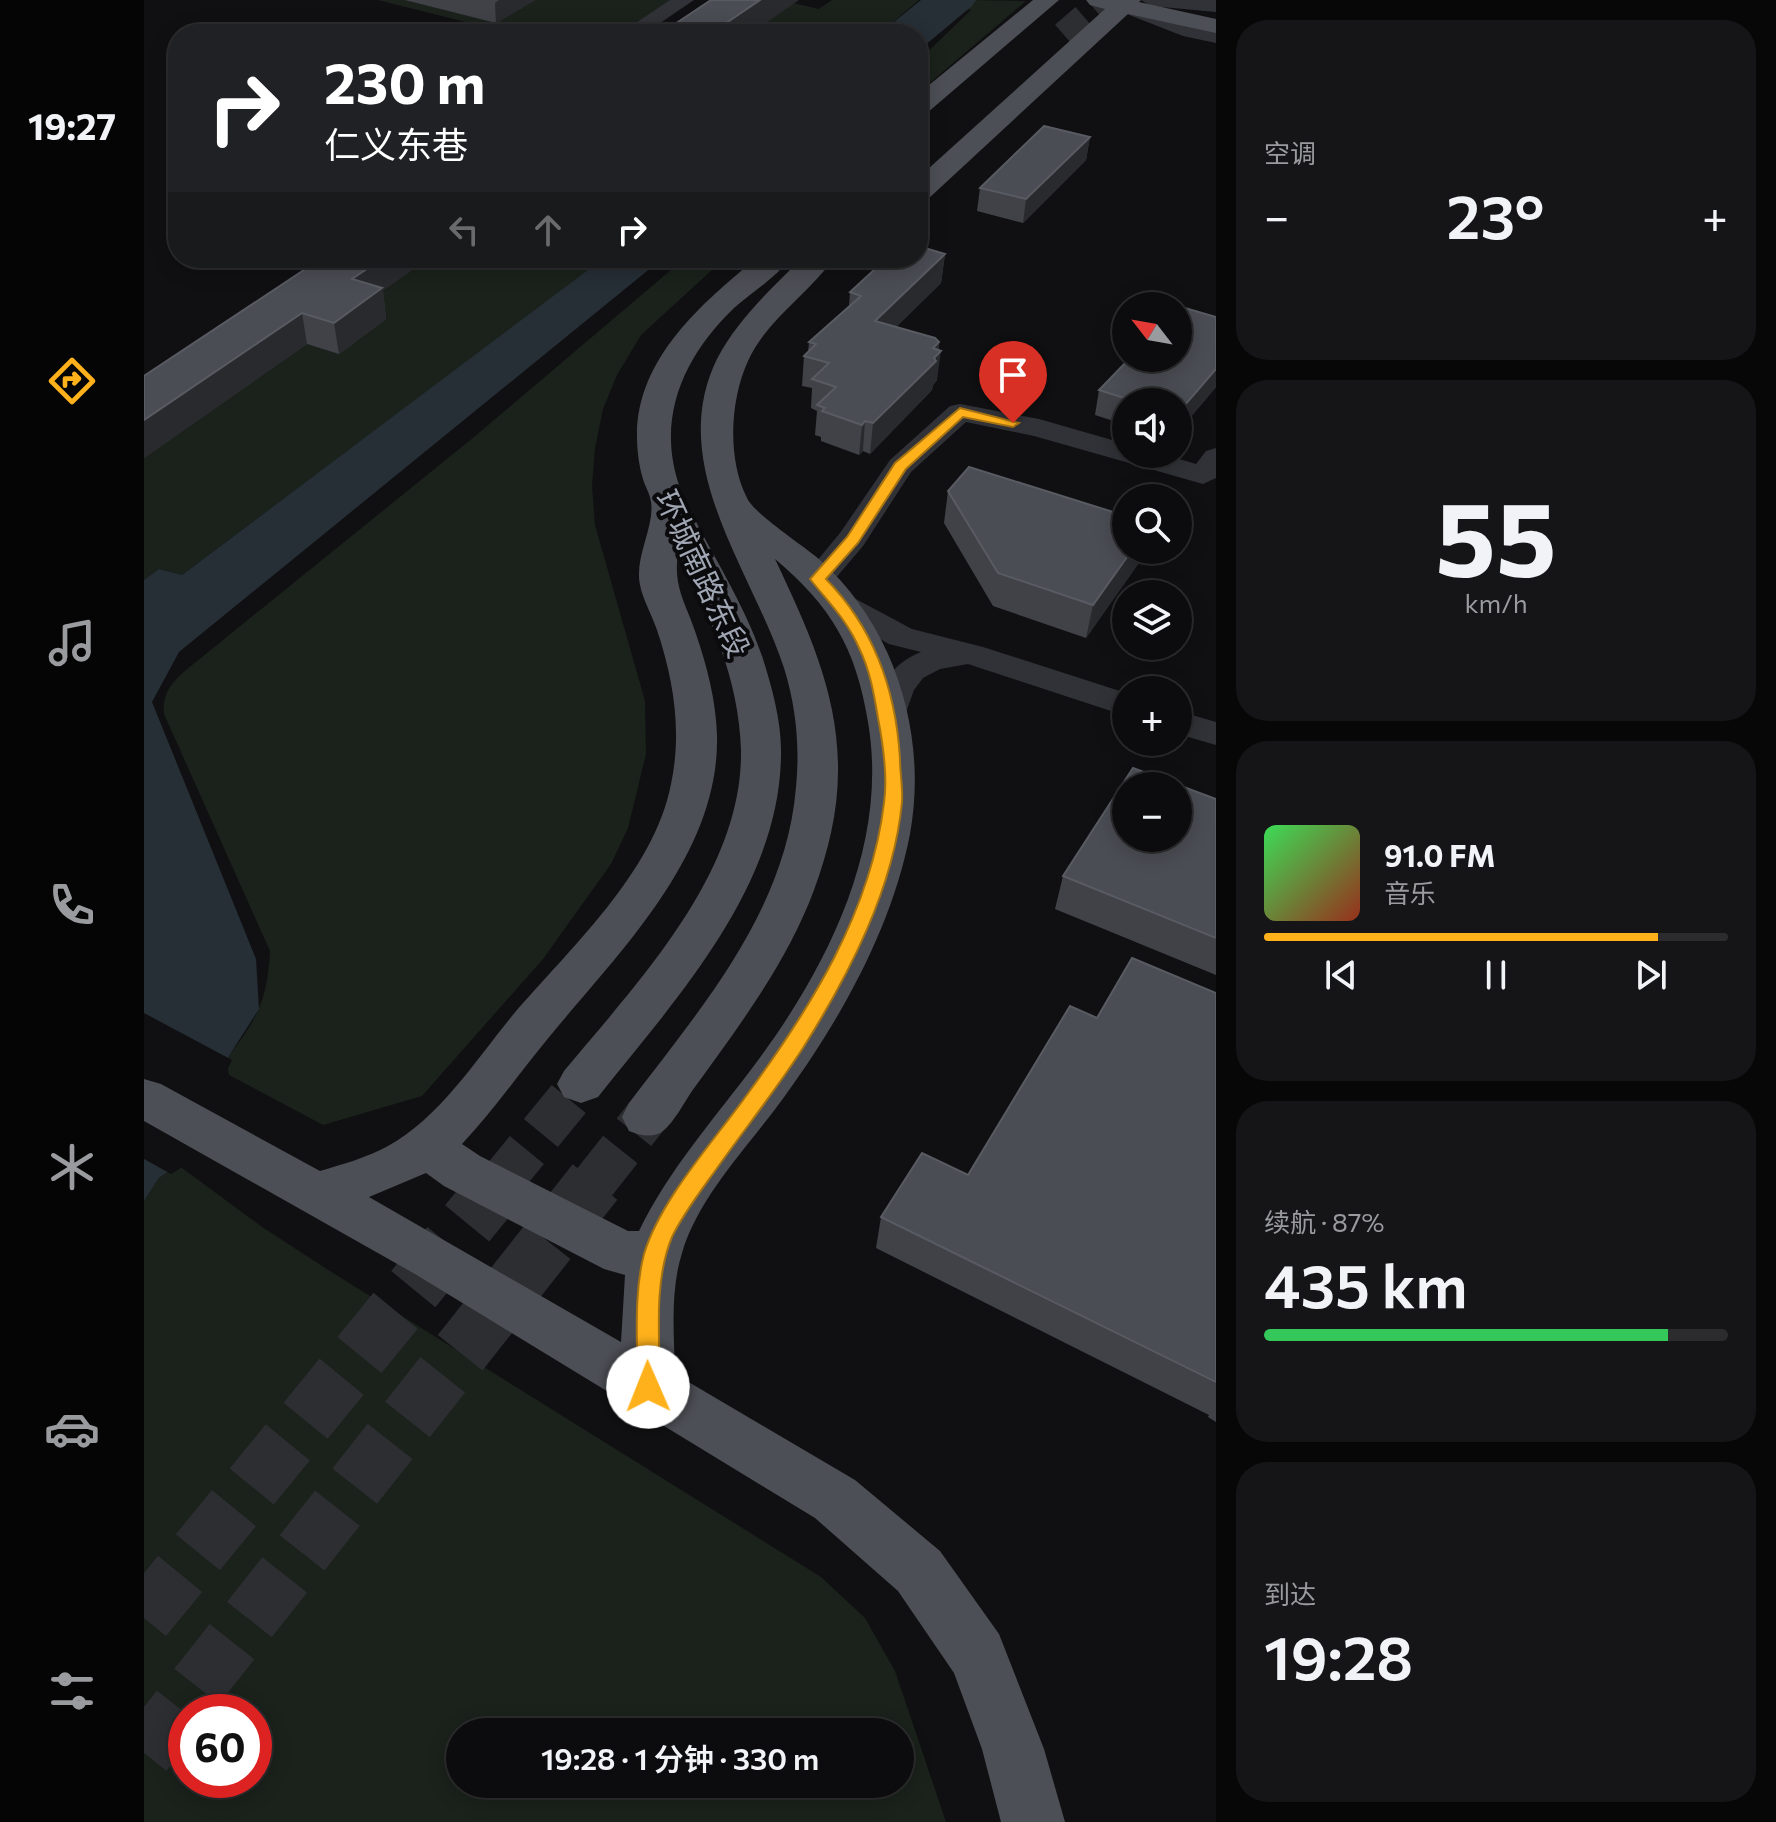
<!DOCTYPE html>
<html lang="zh">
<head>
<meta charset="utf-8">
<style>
  :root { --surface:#0c0c0e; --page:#151517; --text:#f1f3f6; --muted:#9a9b9e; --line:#2c2c2e; --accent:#ffb11b }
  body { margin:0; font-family:Commissioner,"Noto Sans SC",sans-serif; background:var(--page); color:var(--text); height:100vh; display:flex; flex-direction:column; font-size:30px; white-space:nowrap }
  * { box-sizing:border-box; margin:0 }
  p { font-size:26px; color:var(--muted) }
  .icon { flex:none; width:44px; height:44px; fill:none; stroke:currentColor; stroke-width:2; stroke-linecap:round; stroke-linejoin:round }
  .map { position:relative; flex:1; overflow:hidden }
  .panel { display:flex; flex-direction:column; gap:20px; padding:20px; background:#070708; width:560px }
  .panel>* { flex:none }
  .hud { position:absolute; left:24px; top:24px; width:760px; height:244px; border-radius:32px; box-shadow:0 4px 20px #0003,0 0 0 2px var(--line); background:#202124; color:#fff; overflow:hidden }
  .needle { width:52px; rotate:301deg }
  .buttons { position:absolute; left:968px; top:292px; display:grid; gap:16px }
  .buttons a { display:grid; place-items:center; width:80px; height:80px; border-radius:50%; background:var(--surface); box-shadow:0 4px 20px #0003,0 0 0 2px var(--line); font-size:40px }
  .speed { position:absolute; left:24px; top:1694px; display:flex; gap:16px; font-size:40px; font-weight:700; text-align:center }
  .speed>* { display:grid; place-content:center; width:104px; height:104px; border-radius:50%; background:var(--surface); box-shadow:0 4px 20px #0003,0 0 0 2px var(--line); line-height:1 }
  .speed .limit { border:12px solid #d22; background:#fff; color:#111 }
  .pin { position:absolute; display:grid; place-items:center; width:68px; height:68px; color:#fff; margin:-82px -34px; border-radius:50% 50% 50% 0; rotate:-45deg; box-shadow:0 0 8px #0007 }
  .pin .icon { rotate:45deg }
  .me { position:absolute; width:88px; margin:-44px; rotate:359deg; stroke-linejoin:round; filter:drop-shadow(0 0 6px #0008) }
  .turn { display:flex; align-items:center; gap:28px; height:168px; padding:0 24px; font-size:36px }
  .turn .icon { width:104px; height:104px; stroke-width:2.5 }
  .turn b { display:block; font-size:56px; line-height:68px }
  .lanes { display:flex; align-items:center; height:76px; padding:0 24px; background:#0003; justify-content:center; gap:40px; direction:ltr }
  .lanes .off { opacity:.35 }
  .big { font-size:60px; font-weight:600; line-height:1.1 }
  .panel .widget { flex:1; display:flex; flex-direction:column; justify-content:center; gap:12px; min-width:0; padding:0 28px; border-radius:32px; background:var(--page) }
  .panel .dial { align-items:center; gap:0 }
  .dial b { font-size:104px; line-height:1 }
  .song { display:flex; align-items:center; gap:24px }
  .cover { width:96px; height:96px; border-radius:12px; background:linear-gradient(135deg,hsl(130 70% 55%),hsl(10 70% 35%)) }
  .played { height:8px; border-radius:4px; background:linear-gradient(90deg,var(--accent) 85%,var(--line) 85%) }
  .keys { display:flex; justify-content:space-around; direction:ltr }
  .heat { display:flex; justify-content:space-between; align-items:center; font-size:44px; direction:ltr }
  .charge { height:12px; border-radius:6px; background:linear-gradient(90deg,#34c759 87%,var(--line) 0) }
  .trip { position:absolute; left:302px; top:1718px; width:468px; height:80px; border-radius:40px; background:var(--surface); box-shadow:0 4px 20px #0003,0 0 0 2px var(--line); font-weight:600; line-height:80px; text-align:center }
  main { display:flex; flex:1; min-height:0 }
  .tabs { display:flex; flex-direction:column; width:144px; justify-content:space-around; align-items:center; background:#050506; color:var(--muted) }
  .tabs .icon { width:56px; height:56px }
  .tabs .on { color:var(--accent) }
  .tabs b { font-size:36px; color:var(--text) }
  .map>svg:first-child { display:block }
  .green { fill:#1a221b; fill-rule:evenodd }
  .water { fill:#262f36 }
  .pier { fill:#101012 }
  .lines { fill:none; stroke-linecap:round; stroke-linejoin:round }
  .major-tunnel-far2 { stroke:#2d2e32; stroke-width:27; stroke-dasharray:27 13; stroke-linecap:butt }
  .major-tunnel-far1 { stroke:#2d2e32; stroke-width:44; stroke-dasharray:44 22; stroke-linecap:butt }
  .major-tunnel { stroke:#2d2e32; stroke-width:57; stroke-dasharray:57 28; stroke-linecap:butt }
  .minor { fill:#313237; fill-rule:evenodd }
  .major { fill:#4d4f56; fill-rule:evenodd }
  .wall { fill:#414248 }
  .shaded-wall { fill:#292a2e }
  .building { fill:#4b4d54; stroke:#595b63; stroke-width:2; fill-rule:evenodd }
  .route { fill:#ffb11b; stroke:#a67312; stroke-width:2 }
  .labels { text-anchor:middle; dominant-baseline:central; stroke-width:8; stroke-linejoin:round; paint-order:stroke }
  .street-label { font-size:30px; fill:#a0a6b4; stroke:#0b0b0d }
</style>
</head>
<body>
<main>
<nav class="tabs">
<b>19:27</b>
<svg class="icon on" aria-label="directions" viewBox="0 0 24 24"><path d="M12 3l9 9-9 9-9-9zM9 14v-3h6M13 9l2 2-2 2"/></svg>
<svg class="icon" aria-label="music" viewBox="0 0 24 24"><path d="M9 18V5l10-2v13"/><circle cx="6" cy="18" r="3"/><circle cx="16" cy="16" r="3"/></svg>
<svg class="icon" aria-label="phone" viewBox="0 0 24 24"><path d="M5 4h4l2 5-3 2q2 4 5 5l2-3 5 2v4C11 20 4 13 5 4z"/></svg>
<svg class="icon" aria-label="climate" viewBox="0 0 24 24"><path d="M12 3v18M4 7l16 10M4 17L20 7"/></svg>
<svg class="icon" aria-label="car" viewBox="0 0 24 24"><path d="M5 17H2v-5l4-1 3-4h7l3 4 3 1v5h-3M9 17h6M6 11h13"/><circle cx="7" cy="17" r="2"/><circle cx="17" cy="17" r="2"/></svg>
<svg class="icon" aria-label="filters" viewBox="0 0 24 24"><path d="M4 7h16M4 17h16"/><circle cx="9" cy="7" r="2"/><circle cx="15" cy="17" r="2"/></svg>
</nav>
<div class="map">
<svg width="1072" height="1822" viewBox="0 0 1072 1822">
  <rect width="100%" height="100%" fill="#101012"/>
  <g class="green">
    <polygon points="234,0 527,0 474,34 369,34"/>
    <polygon points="688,0 775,0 735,34 605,34 649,3 675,9"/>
    <polygon points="820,0 882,1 774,93 774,61 827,10 819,8"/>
    <polygon points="286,258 461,258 38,575 15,569 0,580 0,458 163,344 195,353 212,310"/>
    <path d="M 541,258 L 581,258 L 497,335 L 473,375 L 459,409 L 451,448 L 448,485 L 451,525 L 501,701 L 502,754 L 484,828 L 467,864 L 399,959 L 278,1096 L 179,1125 L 85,1075 L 82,1059 C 112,1022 124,999 126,951 L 20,714 C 18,694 27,683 42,670 L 330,437 Z"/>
    <path d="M 34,1165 L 118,1227 L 189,1273 L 677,1577 L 721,1618 L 751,1671 L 802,1822 L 0,1822 L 0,1201 L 15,1178 ZM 42,1712 L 110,1712 L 110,1780 L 42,1780 ZM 316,1732 L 756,1732 L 756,1784 L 316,1784 Z"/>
  </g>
  <g class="water">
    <polygon points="777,0 832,0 828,6 774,51 774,34 735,34"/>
    <polygon points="460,258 519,258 35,652 8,702 112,959 115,1009 83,1059 34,1165 15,1178 0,1201 0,580 15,569 38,575"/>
  </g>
  <polygon class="pier" points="0,1013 88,1060 37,1168 27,1174 0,1159"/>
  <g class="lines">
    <polyline class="major-tunnel-far2" points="920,35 960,0"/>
    <g class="major-tunnel-far1">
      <polyline points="355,1184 437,1084"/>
      <polyline points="449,1184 502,1117"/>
    </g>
    <g class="major-tunnel">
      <polyline points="0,1618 357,1182"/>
      <polyline points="0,1753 451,1182"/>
    </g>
    <g class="minor">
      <polygon points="526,0 550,0 500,34 475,34"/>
      <polygon points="982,0 1051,27 1072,31 1072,43 1039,36 970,9 967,5 970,1"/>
      <polygon points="997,0 1072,0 1072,12 1007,6"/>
      <polygon points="816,404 895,419 982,444 982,454 1018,454 1052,464 1062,451 1072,448 1072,478 1059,484 890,436 822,422 767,472 719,546 685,586 674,589 663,586 658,579 696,533 746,460 806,406"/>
      <path d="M 699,595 L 710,598 L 768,629 L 839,647 L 982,693 L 982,716 L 824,664 L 796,669 L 779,678 L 770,690 L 756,729 L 744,732 L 732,729 L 727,721 C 735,690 745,664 777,652 L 745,644 L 688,612 L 683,605 L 688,598 Z"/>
      <polygon points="1034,711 1072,722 1072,745 1034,734"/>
    </g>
    <g class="major">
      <polygon points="889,0 915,0 783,113 774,115 774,94"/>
      <polygon points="942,0 997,0 995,2 1072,19 1072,33 984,14 784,199 774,201 774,178 961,9 946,5"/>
      <path d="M 613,258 L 646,258 C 632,278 608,292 590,308 C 538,358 510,422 538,493 C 563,548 598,598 618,656 C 628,687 638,723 637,756 C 635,889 531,1000 454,1097 L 437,1103 L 420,1097 L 413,1084 L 420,1071 C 494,982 599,873 597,750 C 595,679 566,615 534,553 C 529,588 542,603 552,634 C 563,666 572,701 573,735 C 576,854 476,951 406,1036 C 376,1072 350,1110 318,1144 L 336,1156 L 484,1231 L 495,1231 C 525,1169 571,1118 612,1063 C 684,966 745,845 724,722 C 712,648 687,606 631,559 C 663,627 695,694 694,771 C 694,812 684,852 670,890 C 643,963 593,1029 548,1091 C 540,1103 530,1122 519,1131 C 508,1139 496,1135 485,1131 L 478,1117 L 485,1103 C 557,1008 642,911 652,787 C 656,747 652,706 640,668 C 608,570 521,465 573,359 C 593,320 627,289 658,258 L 690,258 C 664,295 623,319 604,361 C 586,400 583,459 603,498 C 610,514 660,546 676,560 C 751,627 784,735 766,834 C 747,933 691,1029 632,1108 C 599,1152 554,1199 538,1253 C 526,1291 530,1334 531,1374 L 711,1480 L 796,1551 L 855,1634 L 900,1749 L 921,1822 L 857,1822 L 838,1749 L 810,1673 L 754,1591 L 671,1518 L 271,1274 L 0,1121 L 0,1079 L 17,1084 L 176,1171 C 199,1164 222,1158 244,1146 C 296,1117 331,1061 368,1016 C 424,950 510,873 527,784 C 538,732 530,681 513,630 C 508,615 499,600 496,585 C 490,558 511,526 507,502 C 506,494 501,486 499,479 C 495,467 493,450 493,437 C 492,359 558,303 613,258 ZM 282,1173 L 300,1186 L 460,1269 L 481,1275 L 477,1342 L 225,1197 Z"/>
    </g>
  </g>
  <g class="wall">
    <polygon points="261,0 391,0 352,23"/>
    <polygon points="946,137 942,160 879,223 833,211 836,188"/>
    <polygon points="801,254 797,283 752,327 795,342 793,380 789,385 788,390 726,454 719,451 715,455 677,441 677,437 671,435 673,411 667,408 668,388 658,386 660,356 664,352 665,342 705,306 706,292"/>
    <polygon points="178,258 239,291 242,319 195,354 163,344 0,458 0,376"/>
    <polygon points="1072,317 1072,387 1034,432 1034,402 982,402 982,425 951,415 955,390"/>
    <polygon points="804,491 982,550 1000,550 999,557 942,638 849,606 800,523"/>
    <polygon points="1072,799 1072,975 911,909 919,876"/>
    <polygon points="1072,993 1072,1422 1064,1417 1065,1415 732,1248 737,1217 824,1175 953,1018"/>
  </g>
  <g class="shaded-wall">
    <polygon points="355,0 391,0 352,23 351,3"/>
    <polygon points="616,0 655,0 606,34 566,34"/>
    <polygon points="946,137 942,160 879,223 882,199"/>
    <polygon points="801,254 797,283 729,350 731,321"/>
    <polygon points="239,258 286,258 239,291 242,319 195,354 190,323 208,279"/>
    <polygon points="158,313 163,344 0,458 0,420"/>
    <polygon points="795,342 794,354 797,351 793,380 789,385 788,390 726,454 729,423"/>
    <polygon points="1072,369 1072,387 1034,432 1034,413"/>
    <polygon points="721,421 719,451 715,455 718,425"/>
    <polygon points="988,550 1000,550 999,557 942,638 949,605"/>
  </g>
  <g class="building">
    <polygon points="567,0 616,0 566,34 516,34"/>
    <polygon points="900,126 946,137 882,199 836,188"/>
    <polygon points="774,246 801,254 731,321 791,338 795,342 789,348 797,351 790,358 792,361 729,423 721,421 718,425 678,411 681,408 673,405 692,387 668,379 685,363 660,356 672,344 665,342 717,296 706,292 743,258 774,258"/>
    <polygon points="178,258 239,258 208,279 238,288 190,323 158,313 0,420 0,376"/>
    <polygon points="1034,306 1072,317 1072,369 1034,413 1034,402 993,402 955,390 986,358 1034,358"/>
    <polygon points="825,467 982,516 982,550 988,550 949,605 854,573 804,491"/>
    <path d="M 989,768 L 1072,799 L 1072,938 L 919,876 ZM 982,786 L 1034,786 L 1034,838 L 982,838 Z"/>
    <polygon points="988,958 1072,993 1072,1382 737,1217 778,1153 824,1175 926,1006 953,1018"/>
  </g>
  <path class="route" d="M 816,408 L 875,423 L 869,427 L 819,417 L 762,469 L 714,543 L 682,579 C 730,628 752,691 756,759 C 756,773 759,788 758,802 C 750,888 705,975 659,1048 C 632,1090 600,1130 571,1171 C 556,1192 539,1214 528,1237 C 509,1283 516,1339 516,1387 L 512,1395 L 504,1398 L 496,1395 L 493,1387 C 494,1344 489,1296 500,1254 C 516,1200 569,1142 602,1096 C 666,1009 727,912 740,803 C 744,776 739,744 734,718 C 730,694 726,670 715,648 C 703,620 684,602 666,579 L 703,537 L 751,463 Z"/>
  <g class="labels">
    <g class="street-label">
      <text transform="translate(560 573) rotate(65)">环城南路东段</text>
    </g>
  </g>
</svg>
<div class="buttons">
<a><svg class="needle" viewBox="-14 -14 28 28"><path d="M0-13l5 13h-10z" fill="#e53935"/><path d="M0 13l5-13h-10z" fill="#9a9b9e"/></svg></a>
<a><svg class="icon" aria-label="sound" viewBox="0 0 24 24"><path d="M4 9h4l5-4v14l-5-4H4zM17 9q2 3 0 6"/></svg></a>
<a><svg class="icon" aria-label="search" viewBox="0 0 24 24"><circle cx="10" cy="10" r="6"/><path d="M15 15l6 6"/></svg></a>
<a><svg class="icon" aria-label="layers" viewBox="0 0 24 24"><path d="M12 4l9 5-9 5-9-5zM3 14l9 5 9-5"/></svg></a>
<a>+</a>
<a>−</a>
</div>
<div class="speed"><div class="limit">60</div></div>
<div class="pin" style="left:869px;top:423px;background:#d93025"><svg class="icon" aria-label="arrive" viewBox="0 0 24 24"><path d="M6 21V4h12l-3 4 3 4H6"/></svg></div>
<svg class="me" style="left:504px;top:1387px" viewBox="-20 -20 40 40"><circle r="19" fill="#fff"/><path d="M0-13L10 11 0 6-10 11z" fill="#ffb11b"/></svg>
<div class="trip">19:28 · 1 分钟 · 330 m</div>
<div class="hud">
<div class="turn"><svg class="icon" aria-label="right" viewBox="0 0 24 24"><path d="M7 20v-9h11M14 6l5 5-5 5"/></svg><div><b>230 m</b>仁义东巷</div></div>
<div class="lanes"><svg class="icon off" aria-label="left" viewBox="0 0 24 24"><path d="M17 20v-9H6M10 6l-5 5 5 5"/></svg><svg class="icon off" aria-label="ahead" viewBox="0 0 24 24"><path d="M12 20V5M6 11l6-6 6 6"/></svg><svg class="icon" aria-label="right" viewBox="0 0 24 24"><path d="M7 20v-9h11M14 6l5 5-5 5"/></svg></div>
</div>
</div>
<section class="panel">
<div class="widget"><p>空调</p>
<div class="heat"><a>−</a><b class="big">23°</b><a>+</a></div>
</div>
<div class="widget dial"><b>55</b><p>km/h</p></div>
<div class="widget">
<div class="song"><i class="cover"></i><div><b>91.0 FM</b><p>音乐</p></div></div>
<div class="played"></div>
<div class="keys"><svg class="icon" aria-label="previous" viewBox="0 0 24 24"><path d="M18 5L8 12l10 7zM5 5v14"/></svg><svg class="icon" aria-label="pause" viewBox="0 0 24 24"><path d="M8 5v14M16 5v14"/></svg><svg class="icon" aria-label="next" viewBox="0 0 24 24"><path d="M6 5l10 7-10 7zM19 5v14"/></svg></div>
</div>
<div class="widget"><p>续航 · 87%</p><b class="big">435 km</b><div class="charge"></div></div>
<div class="widget"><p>到达</p><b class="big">19:28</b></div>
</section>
</main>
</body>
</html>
